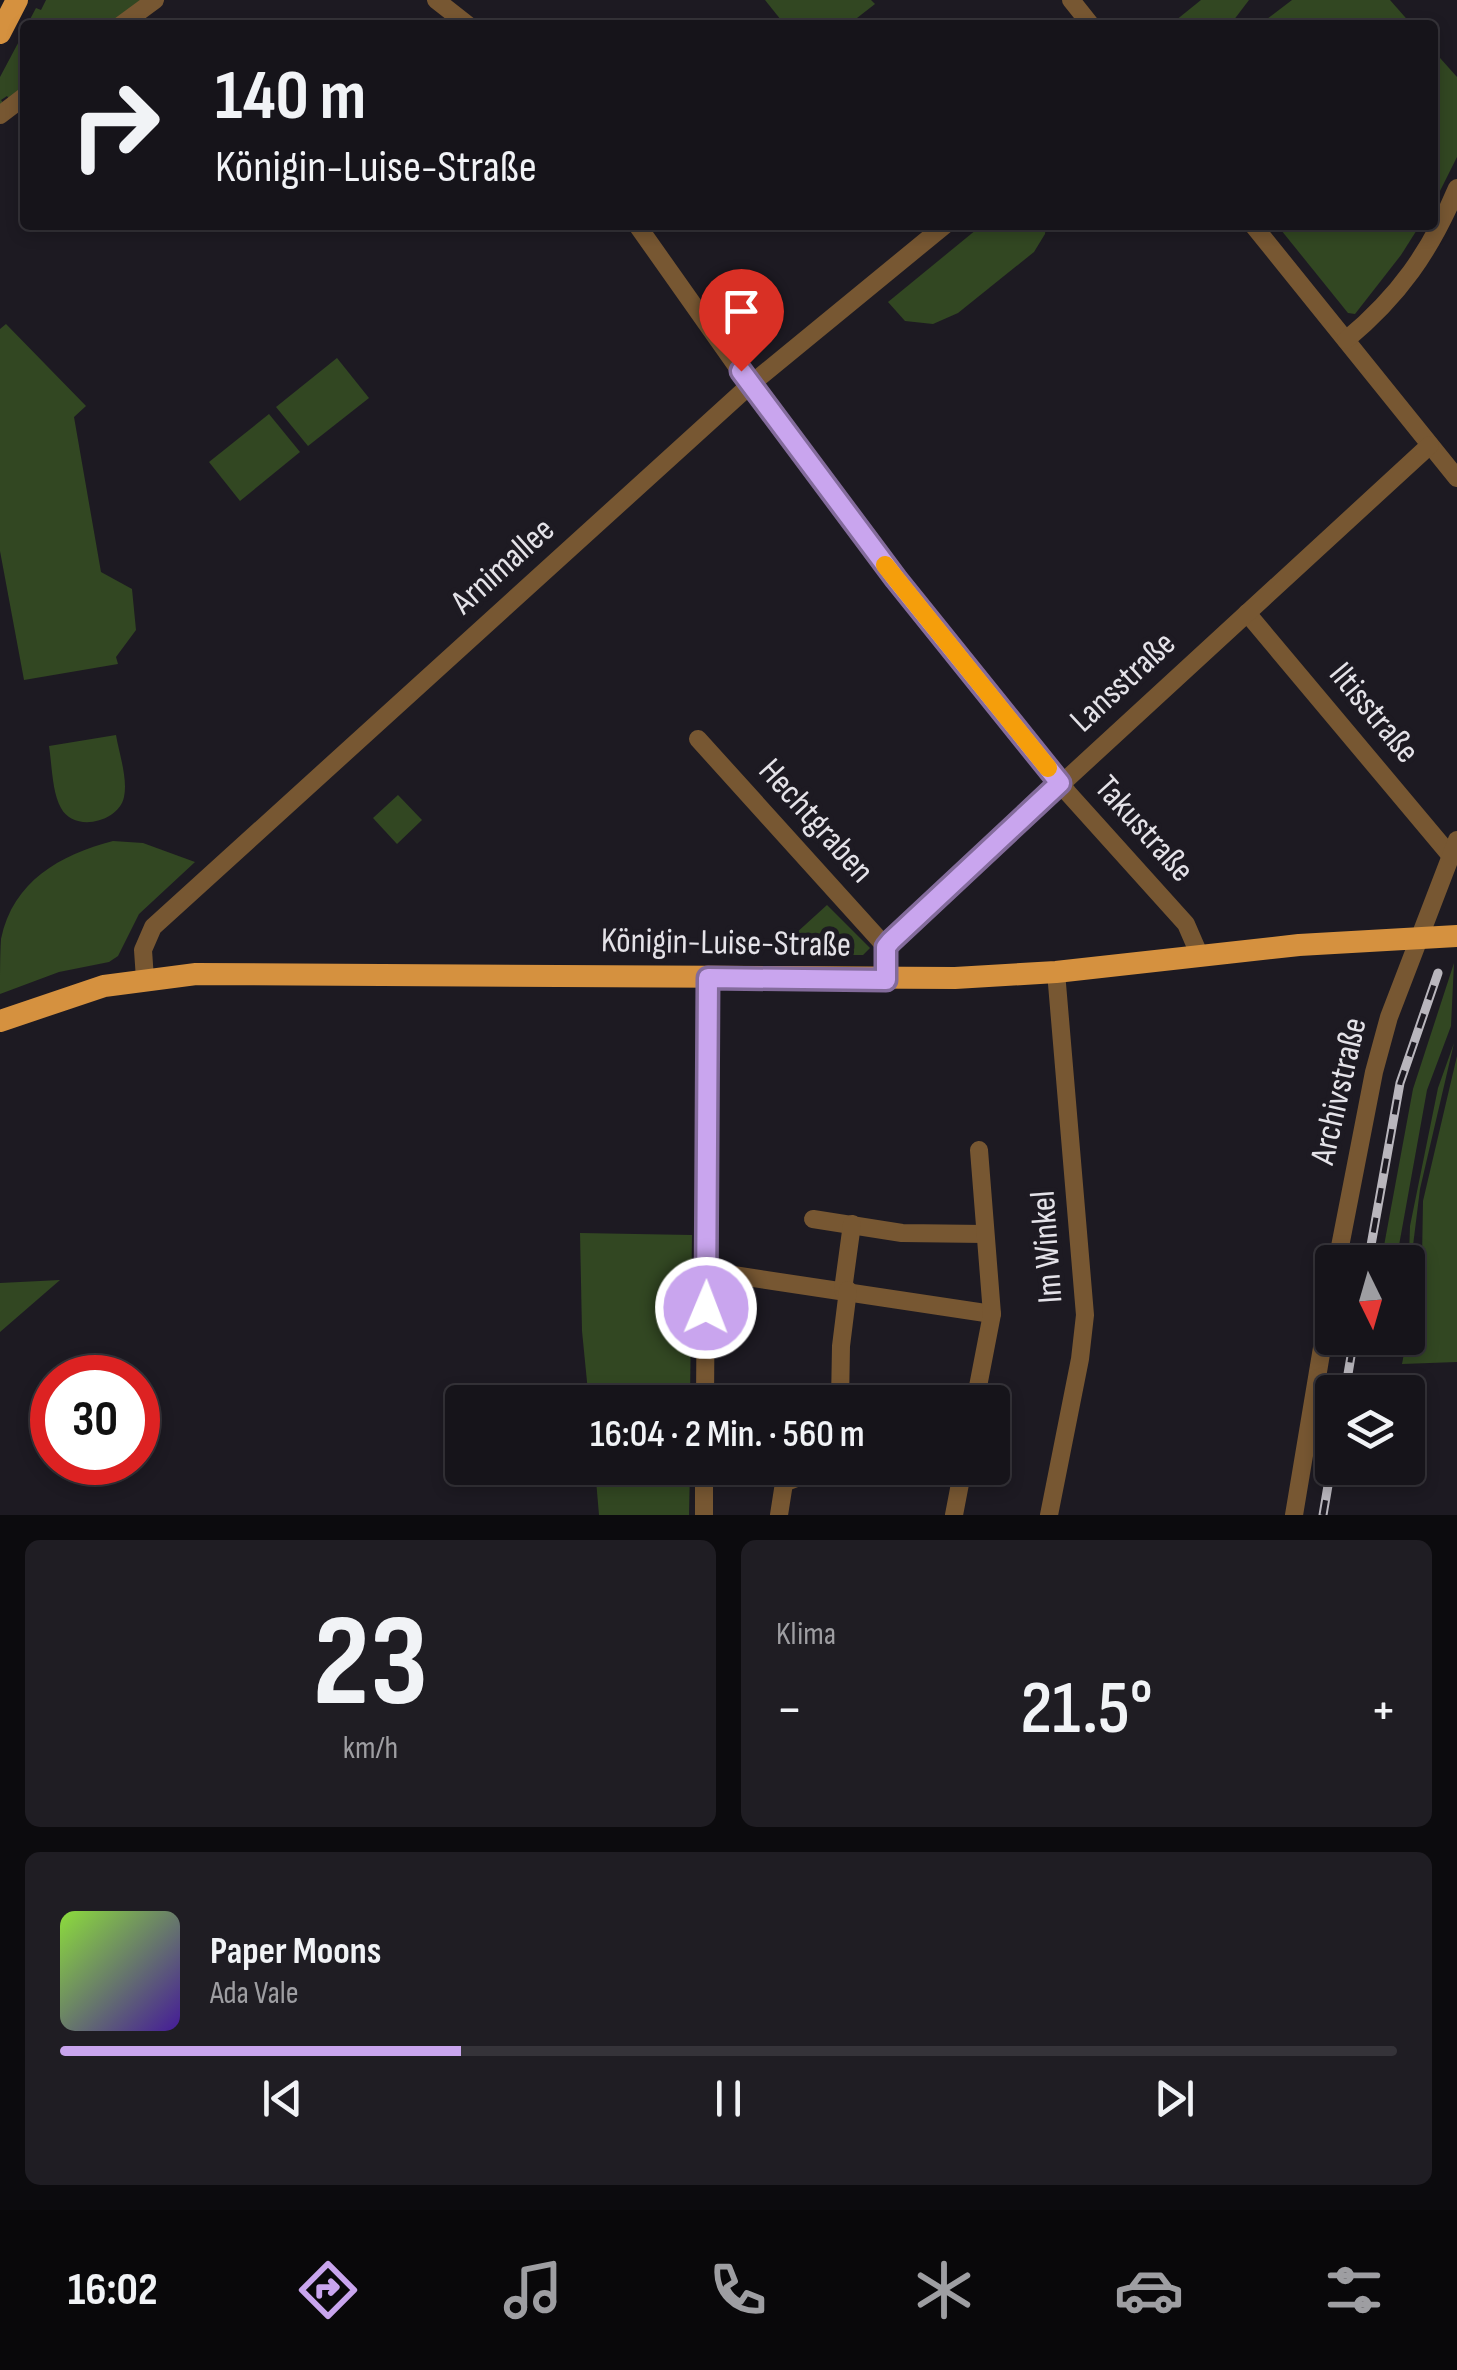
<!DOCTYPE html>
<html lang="de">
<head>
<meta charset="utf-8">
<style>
  :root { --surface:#16141a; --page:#1f1d23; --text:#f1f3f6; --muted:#9e9ea2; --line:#353339; --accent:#c9a5ee }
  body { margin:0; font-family:"Sofia Sans Condensed",sans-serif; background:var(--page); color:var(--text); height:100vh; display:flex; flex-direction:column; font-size:38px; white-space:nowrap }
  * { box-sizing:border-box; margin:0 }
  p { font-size:32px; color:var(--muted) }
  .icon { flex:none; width:55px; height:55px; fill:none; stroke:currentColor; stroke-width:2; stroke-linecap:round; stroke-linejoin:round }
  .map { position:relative; height:1515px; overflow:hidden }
  .panel { display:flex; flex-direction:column; gap:25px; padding:25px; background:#0c0b0e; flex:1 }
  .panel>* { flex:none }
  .banner { position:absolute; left:20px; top:20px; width:1418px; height:210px; border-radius:10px; box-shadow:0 5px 15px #0003,0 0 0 2px var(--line); background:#16141a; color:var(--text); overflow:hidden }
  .needle { width:65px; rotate:175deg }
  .buttons { position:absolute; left:1315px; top:1245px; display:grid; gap:20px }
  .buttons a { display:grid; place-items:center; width:110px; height:110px; border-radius:10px; background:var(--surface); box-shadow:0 5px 15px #0003,0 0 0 2px var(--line); font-size:50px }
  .speed { position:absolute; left:30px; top:1355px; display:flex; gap:20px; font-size:50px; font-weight:700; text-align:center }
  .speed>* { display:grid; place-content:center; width:130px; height:130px; border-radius:50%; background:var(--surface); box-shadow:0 5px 15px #0003,0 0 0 2px var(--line); line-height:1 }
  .speed .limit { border:15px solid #d22; background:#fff; color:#111 }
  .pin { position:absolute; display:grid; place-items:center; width:85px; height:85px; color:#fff; margin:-102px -42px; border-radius:50% 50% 50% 0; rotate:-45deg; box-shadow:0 0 10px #0007 }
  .pin .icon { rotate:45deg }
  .me { position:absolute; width:110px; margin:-55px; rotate:1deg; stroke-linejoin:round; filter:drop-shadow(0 0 8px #0008) }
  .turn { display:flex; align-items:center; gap:35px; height:210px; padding:0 30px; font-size:45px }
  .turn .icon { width:130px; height:130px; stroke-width:2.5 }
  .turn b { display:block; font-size:70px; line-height:85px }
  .big { font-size:75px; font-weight:600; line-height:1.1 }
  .panel .card { flex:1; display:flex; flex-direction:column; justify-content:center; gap:15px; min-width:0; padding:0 35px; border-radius:15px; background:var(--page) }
  .panel .dial { align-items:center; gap:0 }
  .dial b { font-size:130px; line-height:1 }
  .song { display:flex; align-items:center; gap:30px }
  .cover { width:120px; height:120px; border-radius:15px; background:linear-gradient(135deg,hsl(90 70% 55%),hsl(260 70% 35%)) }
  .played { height:10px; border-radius:5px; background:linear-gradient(90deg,var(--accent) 30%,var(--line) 30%) }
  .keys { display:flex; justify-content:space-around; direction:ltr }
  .heat { display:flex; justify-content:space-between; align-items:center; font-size:55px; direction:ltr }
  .panel .tiles { flex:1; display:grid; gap:25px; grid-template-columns:1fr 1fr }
  .card:last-child { grid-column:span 2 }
  .trip { position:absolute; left:445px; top:1385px; width:565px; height:100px; border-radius:10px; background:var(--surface); box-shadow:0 5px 15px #0003,0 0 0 2px var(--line); font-weight:600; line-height:100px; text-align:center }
  .menu { display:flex; height:160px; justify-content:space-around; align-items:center; background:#09080a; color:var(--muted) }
  .menu .icon { width:70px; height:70px }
  .menu .on { color:var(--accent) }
  .menu b { font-size:45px; color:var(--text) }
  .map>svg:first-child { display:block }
  .green { fill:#324722 }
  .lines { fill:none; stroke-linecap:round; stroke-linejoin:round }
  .minor { stroke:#775732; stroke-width:18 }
  .major { stroke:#d5913f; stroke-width:22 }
  .rail-casing { stroke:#b9b6bd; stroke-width:9 }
  .rail { stroke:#1d1a22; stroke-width:5; stroke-dasharray:15; stroke-linecap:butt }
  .route-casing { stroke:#836b9b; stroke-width:25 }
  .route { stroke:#c9a5ee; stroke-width:18 }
  .slow { stroke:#f59e0b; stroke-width:18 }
  .labels { text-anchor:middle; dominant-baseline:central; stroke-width:10; stroke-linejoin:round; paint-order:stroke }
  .street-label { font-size:35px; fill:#e4e2e8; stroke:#1d1a22 }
</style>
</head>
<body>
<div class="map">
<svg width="1457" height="1515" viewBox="0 0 1457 1515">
  <rect width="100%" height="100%" fill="#1d1a22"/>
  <g class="green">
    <polygon points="46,0 141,0 108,25 27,25 36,8 41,10"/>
    <polygon points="765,0 871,0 875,4 848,25 785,25"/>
    <polygon points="1201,0 1249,0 1230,25 1170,25"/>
    <polygon points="1292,0 1390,0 1412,25 1259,25"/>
    <polygon points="25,30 25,88 10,100 7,96 1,100 4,104 0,107 0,77"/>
    <polygon points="1432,49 1457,77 1457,157 1433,205"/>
    <polygon points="982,225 1046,225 1045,234 1034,252 958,313 933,324 905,321 888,302"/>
    <polygon points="1277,225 1420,225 1401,255 1355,314 1348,313"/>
    <polygon points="6,324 86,406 74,417 101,572 132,589 136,630 116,657 118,664 24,680 0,551 0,329"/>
    <polygon points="337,358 369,398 308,446 276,407"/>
    <polygon points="269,414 300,452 240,501 209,462"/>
    <path d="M 116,735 C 119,753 128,779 124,797 C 119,822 74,833 61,808 C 52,792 52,765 49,746 Z"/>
    <polygon points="398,795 422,820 397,844 373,818"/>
    <path d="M 113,841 L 143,843 L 195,862 L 139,914 L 118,956 L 109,962 L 59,972 L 0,994 C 0,976 0,956 1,939 C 13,881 60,855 113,841 Z"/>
    <polygon points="827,905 870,948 863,955 830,955 829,951 796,954 794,935"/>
    <polygon points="1454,963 1451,1026 1427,1090 1396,1262 1381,1262 1413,1089"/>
    <polygon points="1454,1043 1420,1189 1408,1286 1410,1226 1438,1088"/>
    <polygon points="1457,1056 1457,1362 1402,1364 1422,1259 1423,1201"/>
    <polygon points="580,1233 692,1235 690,1402 589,1402 582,1331"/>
    <polygon points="60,1280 0,1332 0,1283"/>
    <polygon points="595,1468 690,1468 689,1515 599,1515"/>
  </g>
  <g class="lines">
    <g class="minor">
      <polyline points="436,0 468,25"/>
      <polyline points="1071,0 1091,25"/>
      <polyline points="121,25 155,0"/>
      <polyline points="0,115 25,96"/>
      <polyline points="637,225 750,385 896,579 1068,793 1186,924 1199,954"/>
      <polyline points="1253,225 1457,478"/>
      <path d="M 1346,340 C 1399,296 1430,252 1457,188"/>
      <polyline points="1247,613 1450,855"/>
      <polyline points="698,739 886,947"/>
      <polyline points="145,979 143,950 153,927 750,385 945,225"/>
      <polyline points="887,979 886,947 896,936 1430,445"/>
      <polyline points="813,1219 902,1233 985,1234"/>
      <polyline points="1337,1262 1374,1072 1389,1017 1457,840"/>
      <polyline points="707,1271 992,1314"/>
      <polyline points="843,1290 852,1224"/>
      <polyline points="705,1402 708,978"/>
      <polyline points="840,1402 841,1346 848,1290"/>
      <polyline points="975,1402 992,1314 979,1150"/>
      <polyline points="704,1515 704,1468"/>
      <polyline points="779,1515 784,1483 822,1468"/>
      <polyline points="954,1515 963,1468"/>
      <polyline points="1049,1515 1080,1359 1085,1315 1056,972"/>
      <polyline points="1294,1515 1332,1288"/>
    </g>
    <g class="major">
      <polyline points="0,33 17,0"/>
      <polyline points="0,1021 104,986 196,974 955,978 1056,972 1299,945 1457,936"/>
    </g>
    <defs>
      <g id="rail">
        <polyline points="1368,1262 1400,1083 1438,973"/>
        <polyline points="1345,1392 1354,1338"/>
        <polyline points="1323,1515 1332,1462"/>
      </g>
    </defs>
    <use href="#rail" class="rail-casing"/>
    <use href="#rail" class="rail"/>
  </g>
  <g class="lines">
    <defs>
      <polyline id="route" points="706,1308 708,978 886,980 886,947 891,941 1060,783 896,579 741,371"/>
    </defs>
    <use href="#route" class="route-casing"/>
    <use href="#route" class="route"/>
    <polyline class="slow" points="885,565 1048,768"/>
  </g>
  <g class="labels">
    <g class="street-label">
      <text transform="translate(503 566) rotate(-42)">Arnimallee</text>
      <text transform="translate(1123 682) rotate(-43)">Lansstraße</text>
      <text transform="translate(1374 713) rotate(50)">Iltisstraße</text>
      <text transform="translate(816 821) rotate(48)">Hechtgraben</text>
      <text transform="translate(1144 829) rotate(48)">Takustraße</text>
      <text transform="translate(726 943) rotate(1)">Königin-Luise-Straße</text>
      <text transform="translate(1339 1091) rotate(-77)">Archivstraße</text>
      <text transform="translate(1047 1247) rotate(-94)">Im Winkel</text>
    </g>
  </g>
</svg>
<div class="buttons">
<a><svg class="needle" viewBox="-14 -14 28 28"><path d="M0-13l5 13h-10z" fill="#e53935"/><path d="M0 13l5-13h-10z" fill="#9e9ea2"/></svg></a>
<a><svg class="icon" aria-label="layers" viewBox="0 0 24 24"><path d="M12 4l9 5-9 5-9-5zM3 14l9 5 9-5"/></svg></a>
</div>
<div class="speed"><div class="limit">30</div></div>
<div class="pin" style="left:741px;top:371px;background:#d93025"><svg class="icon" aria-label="arrive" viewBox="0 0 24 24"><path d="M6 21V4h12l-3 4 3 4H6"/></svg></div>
<svg class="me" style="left:706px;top:1308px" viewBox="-20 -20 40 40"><circle r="17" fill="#c9a5ee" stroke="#fff" stroke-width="3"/><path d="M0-11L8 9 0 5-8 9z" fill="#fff"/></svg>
<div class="trip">16:04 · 2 Min. · 560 m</div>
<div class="banner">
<div class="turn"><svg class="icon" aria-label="right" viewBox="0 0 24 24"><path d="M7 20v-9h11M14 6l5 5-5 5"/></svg><div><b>140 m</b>Königin-Luise-Straße</div></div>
</div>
</div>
<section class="panel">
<div class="tiles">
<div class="card dial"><b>23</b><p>km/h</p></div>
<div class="card"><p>Klima</p>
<div class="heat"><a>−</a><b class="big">21.5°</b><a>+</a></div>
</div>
<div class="card">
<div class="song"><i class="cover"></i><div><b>Paper Moons</b><p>Ada Vale</p></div></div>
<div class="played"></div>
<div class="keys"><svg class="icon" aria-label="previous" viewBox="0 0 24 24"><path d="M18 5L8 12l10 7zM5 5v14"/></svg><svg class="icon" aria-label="pause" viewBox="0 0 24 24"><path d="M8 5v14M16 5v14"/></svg><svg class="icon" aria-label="next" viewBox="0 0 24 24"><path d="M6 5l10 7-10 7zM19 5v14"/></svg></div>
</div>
</div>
</section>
<nav class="menu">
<b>16:02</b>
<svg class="icon on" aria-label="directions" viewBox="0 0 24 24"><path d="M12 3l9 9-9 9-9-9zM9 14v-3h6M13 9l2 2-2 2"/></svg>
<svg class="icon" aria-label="music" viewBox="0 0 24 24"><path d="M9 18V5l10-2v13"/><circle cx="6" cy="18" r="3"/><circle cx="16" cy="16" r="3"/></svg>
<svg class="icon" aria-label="phone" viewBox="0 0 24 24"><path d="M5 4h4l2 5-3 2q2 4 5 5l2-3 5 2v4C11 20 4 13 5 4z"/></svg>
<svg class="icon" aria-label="climate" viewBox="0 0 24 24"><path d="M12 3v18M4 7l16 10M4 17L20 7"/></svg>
<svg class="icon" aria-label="car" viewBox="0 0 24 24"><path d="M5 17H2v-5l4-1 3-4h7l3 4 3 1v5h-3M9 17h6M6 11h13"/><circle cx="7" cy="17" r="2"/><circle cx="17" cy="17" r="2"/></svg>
<svg class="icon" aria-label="filters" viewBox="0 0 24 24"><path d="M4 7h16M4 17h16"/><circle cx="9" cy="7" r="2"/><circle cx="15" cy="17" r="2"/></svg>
</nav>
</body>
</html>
